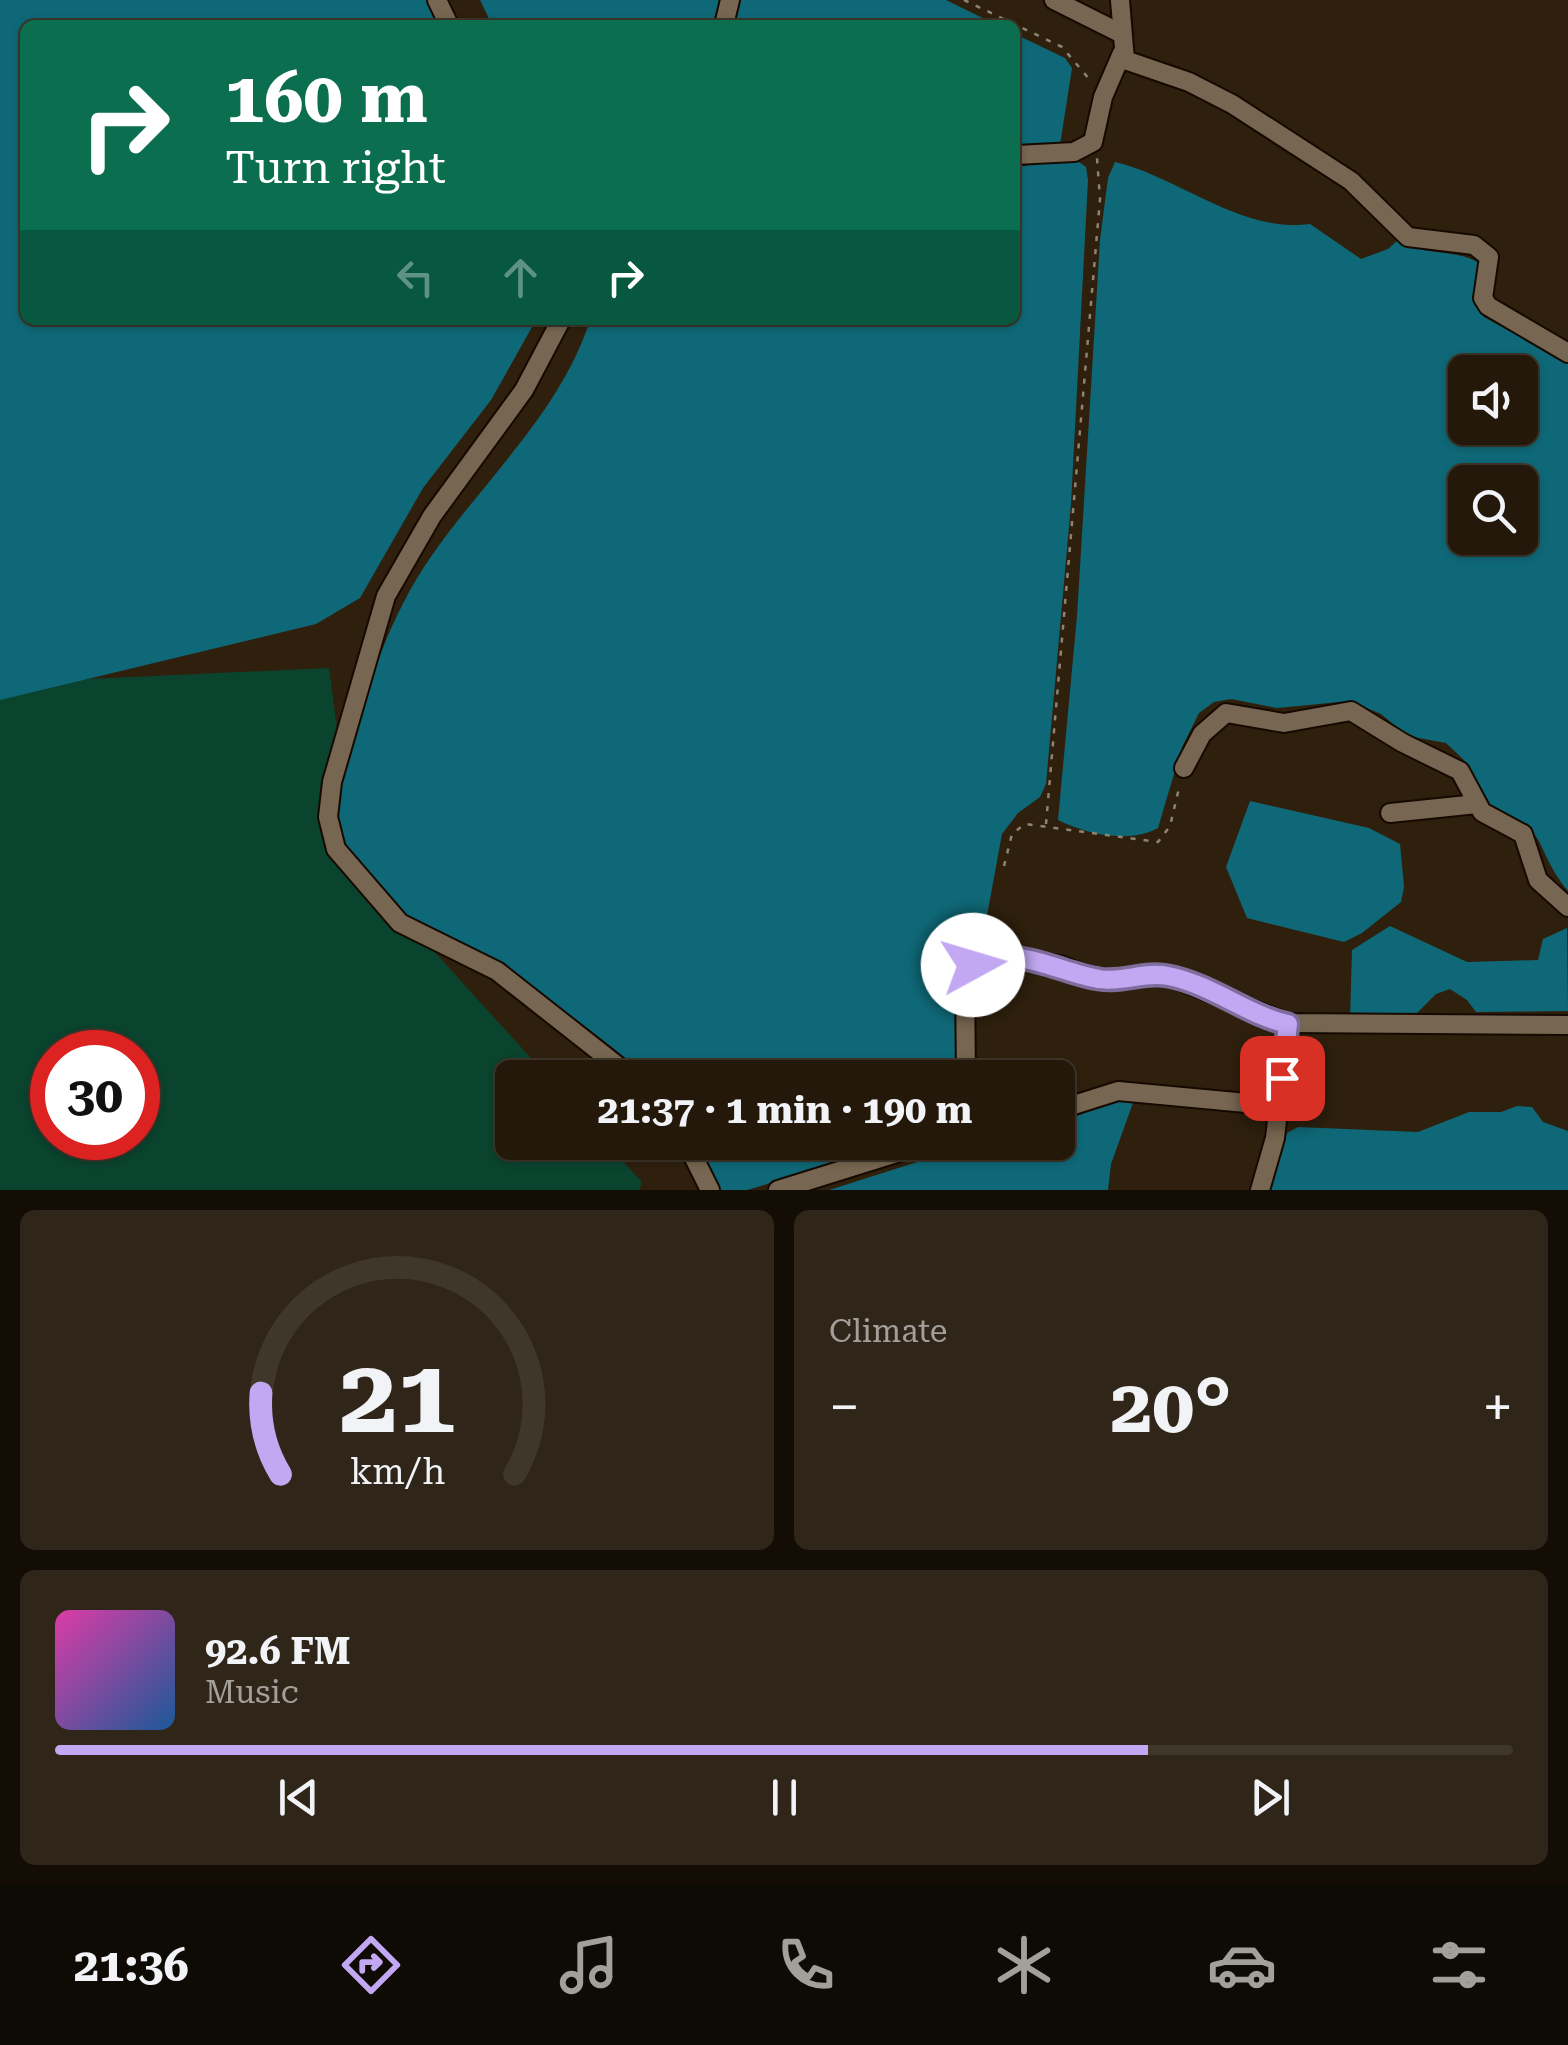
<!DOCTYPE html>
<html lang="en">
<head>
<meta charset="utf-8">
<style>
  :root { --surface:#23180a; --page:#2f2518; --text:#f1f3f6; --muted:#a3a09c; --line:#40372b; --accent:#c2a8f2 }
  body { margin:0; font-family:"Roboto Serif",serif; background:var(--page); color:var(--text); height:100vh; display:flex; flex-direction:column; font-size:38px; white-space:nowrap }
  * { box-sizing:border-box; margin:0 }
  p { font-size:32px; color:var(--muted) }
  .icon { flex:none; width:55px; height:55px; fill:none; stroke:currentColor; stroke-width:2; stroke-linecap:round; stroke-linejoin:round }
  .map { position:relative; height:1190px; overflow:hidden }
  .sheet { display:flex; flex-direction:column; gap:20px; padding:20px; background:#130d06; flex:1 }
  .sheet>* { flex:none }
  .guide { position:absolute; left:20px; top:20px; width:1000px; height:305px; border-radius:15px; box-shadow:0 2px 8px #0004,0 0 0 2px var(--line); background:#0b6e4f; color:#fff; overflow:hidden }
  .buttons { position:absolute; left:1448px; top:355px; display:grid; gap:20px }
  .buttons a { display:grid; place-items:center; width:90px; height:90px; border-radius:15px; background:var(--surface); box-shadow:0 2px 8px #0004,0 0 0 2px var(--line); font-size:50px }
  .speed { position:absolute; left:30px; top:1030px; display:flex; gap:20px; font-size:50px; font-weight:700; text-align:center }
  .speed>* { display:grid; place-content:center; width:130px; height:130px; border-radius:50%; background:var(--surface); box-shadow:0 2px 8px #0004,0 0 0 2px var(--line); line-height:1 }
  .speed .limit { border:15px solid #d22; background:#fff; color:#111 }
  .pin { position:absolute; display:grid; place-items:center; width:85px; height:85px; color:#fff; margin:-42px; border-radius:20px; box-shadow:0 5px 15px #0006 }
  .me { position:absolute; width:110px; margin:-55px; rotate:84deg; stroke-linejoin:round; filter:drop-shadow(0 0 8px #0008) }
  .turn { display:flex; align-items:center; gap:35px; height:210px; padding:0 40px; font-size:45px }
  .turn .icon { width:130px; height:130px; stroke-width:2.5 }
  .turn b { display:block; font-size:70px; line-height:85px }
  .lanes { display:flex; align-items:center; height:95px; padding:0 40px; background:#0003; justify-content:center; gap:50px; direction:ltr }
  .lanes .off { opacity:.35 }
  .big { font-size:75px; font-weight:700; line-height:1.1 }
  .sheet .tile { flex:1; display:flex; flex-direction:column; justify-content:center; gap:15px; min-width:0; padding:0 35px; border-radius:15px; background:var(--page) }
  .sheet .dial { align-items:center; gap:0 }
  .dial svg { height:260px; overflow:visible; fill:none; stroke:var(--line); stroke-width:7; stroke-linecap:round; text-anchor:middle }
  .dial text { fill:var(--text); stroke:none }
  .song { display:flex; align-items:center; gap:30px }
  .cover { width:120px; height:120px; border-radius:15px; background:linear-gradient(135deg,hsl(320 70% 55%),hsl(210 70% 35%)) }
  .played { height:10px; border-radius:5px; background:linear-gradient(90deg,var(--accent) 75%,var(--line) 75%) }
  .keys { display:flex; justify-content:space-around; direction:ltr }
  .heat { display:flex; justify-content:space-between; align-items:center; font-size:55px; direction:ltr }
  .sheet .tiles { flex:1; display:grid; gap:20px; grid-template-columns:1fr 1fr }
  .tile:last-child { grid-column:span 2 }
  .trip { position:absolute; left:495px; top:1060px; width:580px; height:100px; border-radius:15px; background:var(--surface); box-shadow:0 2px 8px #0004,0 0 0 2px var(--line); font-weight:700; line-height:100px; text-align:center }
  .dock { display:flex; height:160px; justify-content:space-around; align-items:center; background:#0e0a04; color:var(--muted) }
  .dock .icon { width:70px; height:70px }
  .dock .active { color:var(--accent) }
  .dock b { font-size:45px; color:var(--text) }
  .map>svg:first-child { display:block }
  .green { fill:#0a432e; fill-rule:evenodd }
  .water { fill:#0f6877; fill-rule:evenodd }
  .lines { fill:none; stroke-linecap:round; stroke-linejoin:round }
  .minor-casing { stroke:#160900; stroke-width:22 }
  .path { stroke:#8f8374; stroke-width:2.5; stroke-dasharray:5 8; stroke-linecap:butt }
  .minor { stroke:#776651; stroke-width:18 }
  .route-casing { stroke:#7e6d9d; stroke-width:25 }
  .route { stroke:#c2a8f2; stroke-width:18 }
</style>
</head>
<body>
<div class="map">
<svg width="1568" height="1190" viewBox="0 0 1568 1190">
  <rect width="100%" height="100%" fill="#2f200d"/>
  <path class="green" d="M 329,668 L 355,864 L 548,1077 L 512,1078 L 512,1142 L 606,1143 L 642,1182 L 639,1190 L 0,1190 L 0,690 L 87,679 ZM 52,1052 L 138,1052 L 138,1138 L 52,1138 Z"/>
  <g class="water">
    <polygon points="0,0 426,0 438,25 25,25 25,320 536,320 491,400 423,488 360,598 316,624 0,700"/>
    <polygon points="480,0 720,0 712,25 492,25"/>
    <polygon points="740,0 946,0 997,25 734,25"/>
    <polygon points="1015,34 1065,58 1072,68 1060,145 1015,148"/>
    <path d="M 1070,156 L 1086,167 L 1088,180 L 1071,504 L 1046,784 L 1040,797 L 1018,813 L 1002,834 L 983,937 L 963,970 L 960,1077 L 642,1077 L 613,1048 L 510,969 L 412,923 L 345,851 L 333,813 L 336,795 C 359,716 379,637 424,567 C 477,486 560,415 590,320 L 1015,320 L 1015,168 Z"/>
    <path d="M 1115,162 C 1179,177 1240,233 1310,224 L 1361,259 L 1388,249 L 1397,241 C 1427,257 1456,248 1481,264 L 1475,300 L 1484,317 L 1568,363 L 1568,891 C 1529,843 1556,832 1485,807 L 1464,760 L 1446,743 L 1408,736 L 1381,714 L 1350,701 L 1277,708 L 1231,699 L 1214,702 L 1199,713 L 1182,747 L 1158,828 C 1129,844 1086,834 1058,820 L 1077,616 L 1100,240 L 1108,178 ZM 1465,372 L 1520,372 L 1520,428 L 1465,428 ZM 1465,482 L 1520,482 L 1520,538 L 1465,538 Z"/>
    <polygon points="1250,801 1369,828 1400,844 1404,887 1401,902 1362,933 1344,942 1247,918 1226,867"/>
    <polygon points="1390,926 1467,962 1538,960 1543,939 1567,928 1568,1011 1476,1012 1467,1000 1450,989 1436,994 1413,1017 1350,1020 1352,950"/>
    <polygon points="1126,1097 1134,1100 1111,1164 1108,1190 829,1190 968,1146 1058,1142 1058,1123"/>
    <polygon points="1517,1106 1532,1107 1543,1122 1568,1131 1568,1190 1268,1190 1287,1133 1298,1127 1418,1132 1469,1112 1501,1112"/>
    <polygon points="695,1143 903,1143 747,1190 715,1190 707,1158"/>
  </g>
  <g class="lines">
    <defs>
      <g id="minor">
        <polyline points="437,0 449,25"/>
        <polyline points="1054,0 1122,34"/>
        <polyline points="1120,0 1125,60 1189,82 1232,104 1351,181 1408,237 1474,245 1489,257 1483,298 1488,306 1568,353"/>
        <polyline points="724,25 730,0"/>
        <polyline points="1015,155 1074,152 1093,142 1103,97 1122,53"/>
        <polyline points="561,320 524,390 432,516 386,596 332,782 328,817 336,849 400,923 497,971 633,1078"/>
        <polyline points="1184,768 1202,734 1226,713 1284,723 1351,711 1403,743 1460,771 1482,812 1523,834 1538,880 1568,907"/>
        <polyline points="1390,813 1477,804"/>
        <polyline points="966,1078 965,979 973,965 985,958 1029,960 1060,965 1097,979 1168,976 1288,1023 1568,1025"/>
        <polyline points="1058,1110 1118,1091 1279,1106"/>
        <polyline points="686,1142 710,1190"/>
        <polyline points="778,1190 932,1142"/>
        <polyline points="1260,1190 1275,1138 1288,1023"/>
      </g>
    </defs>
    <use href="#minor" class="minor-casing"/>
    <g class="path">
      <polyline points="964,0 1062,47 1090,80"/>
      <polyline points="1046,824 1100,199 1097,158"/>
      <polyline points="1004,866 1012,834 1025,824 1158,842 1170,826 1180,784"/>
    </g>
    <use href="#minor" class="minor"/>
  </g>
  <g class="lines">
    <defs>
      <path id="route" d="M 973,965 C 1015,943 1059,973 1099,979 C 1122,983 1145,971 1168,976 C 1211,984 1249,1016 1288,1024 L 1282,1078"/>
    </defs>
    <use href="#route" class="route-casing"/>
    <use href="#route" class="route"/>
  </g>
</svg>
<div class="buttons">
<a><svg class="icon" aria-label="sound" viewBox="0 0 24 24"><path d="M4 9h4l5-4v14l-5-4H4zM17 9q2 3 0 6"/></svg></a>
<a><svg class="icon" aria-label="search" viewBox="0 0 24 24"><circle cx="10" cy="10" r="6"/><path d="M15 15l6 6"/></svg></a>
</div>
<div class="speed"><div class="limit">30</div></div>
<div class="pin" style="left:1282px;top:1078px;background:#d93025"><svg class="icon" aria-label="arrive" viewBox="0 0 24 24"><path d="M6 21V4h12l-3 4 3 4H6"/></svg></div>
<svg class="me" style="left:973px;top:965px" viewBox="-20 -20 40 40"><circle r="19" fill="#fff"/><path d="M0-13L10 11 0 6-10 11z" fill="#c2a8f2"/></svg>
<div class="trip">21:37 · 1 min · 190 m</div>
<div class="guide">
<div class="turn"><svg class="icon" aria-label="right" viewBox="0 0 24 24"><path d="M7 20v-9h11M14 6l5 5-5 5"/></svg><div><b>160 m</b>Turn right</div></div>
<div class="lanes"><svg class="icon off" aria-label="left" viewBox="0 0 24 24"><path d="M17 20v-9H6M10 6l-5 5 5 5"/></svg><svg class="icon off" aria-label="ahead" viewBox="0 0 24 24"><path d="M12 20V5M6 11l6-6 6 6"/></svg><svg class="icon" aria-label="right" viewBox="0 0 24 24"><path d="M7 20v-9h11M14 6l5 5-5 5"/></svg></div>
</div>
</div>
<section class="sheet">
<div class="tiles">
<div class="tile dial"><svg viewBox="0 0 100 80">
<path d="M14 69A42 42 0 1 1 86 69"/>
<path d="M14 69A42 42 0 0 1 8 44" stroke="#c2a8f2"/>
<text x="50" y="56" font-size="32" font-weight="700">21</text>
<text x="50" y="72" font-size="11">km/h</text>
</svg></div>
<div class="tile"><p>Climate</p>
<div class="heat"><a>−</a><b class="big">20°</b><a>+</a></div>
</div>
<div class="tile">
<div class="song"><i class="cover"></i><div><b>92.6 FM</b><p>Music</p></div></div>
<div class="played"></div>
<div class="keys"><svg class="icon" aria-label="previous" viewBox="0 0 24 24"><path d="M18 5L8 12l10 7zM5 5v14"/></svg><svg class="icon" aria-label="pause" viewBox="0 0 24 24"><path d="M8 5v14M16 5v14"/></svg><svg class="icon" aria-label="next" viewBox="0 0 24 24"><path d="M6 5l10 7-10 7zM19 5v14"/></svg></div>
</div>
</div>
</section>
<nav class="dock">
<b>21:36</b>
<svg class="icon active" aria-label="directions" viewBox="0 0 24 24"><path d="M12 3l9 9-9 9-9-9zM9 14v-3h6M13 9l2 2-2 2"/></svg>
<svg class="icon" aria-label="music" viewBox="0 0 24 24"><path d="M9 18V5l10-2v13"/><circle cx="6" cy="18" r="3"/><circle cx="16" cy="16" r="3"/></svg>
<svg class="icon" aria-label="phone" viewBox="0 0 24 24"><path d="M5 4h4l2 5-3 2q2 4 5 5l2-3 5 2v4C11 20 4 13 5 4z"/></svg>
<svg class="icon" aria-label="climate" viewBox="0 0 24 24"><path d="M12 3v18M4 7l16 10M4 17L20 7"/></svg>
<svg class="icon" aria-label="car" viewBox="0 0 24 24"><path d="M5 17H2v-5l4-1 3-4h7l3 4 3 1v5h-3M9 17h6M6 11h13"/><circle cx="7" cy="17" r="2"/><circle cx="17" cy="17" r="2"/></svg>
<svg class="icon" aria-label="filters" viewBox="0 0 24 24"><path d="M4 7h16M4 17h16"/><circle cx="9" cy="7" r="2"/><circle cx="15" cy="17" r="2"/></svg>
</nav>
</body>
</html>
